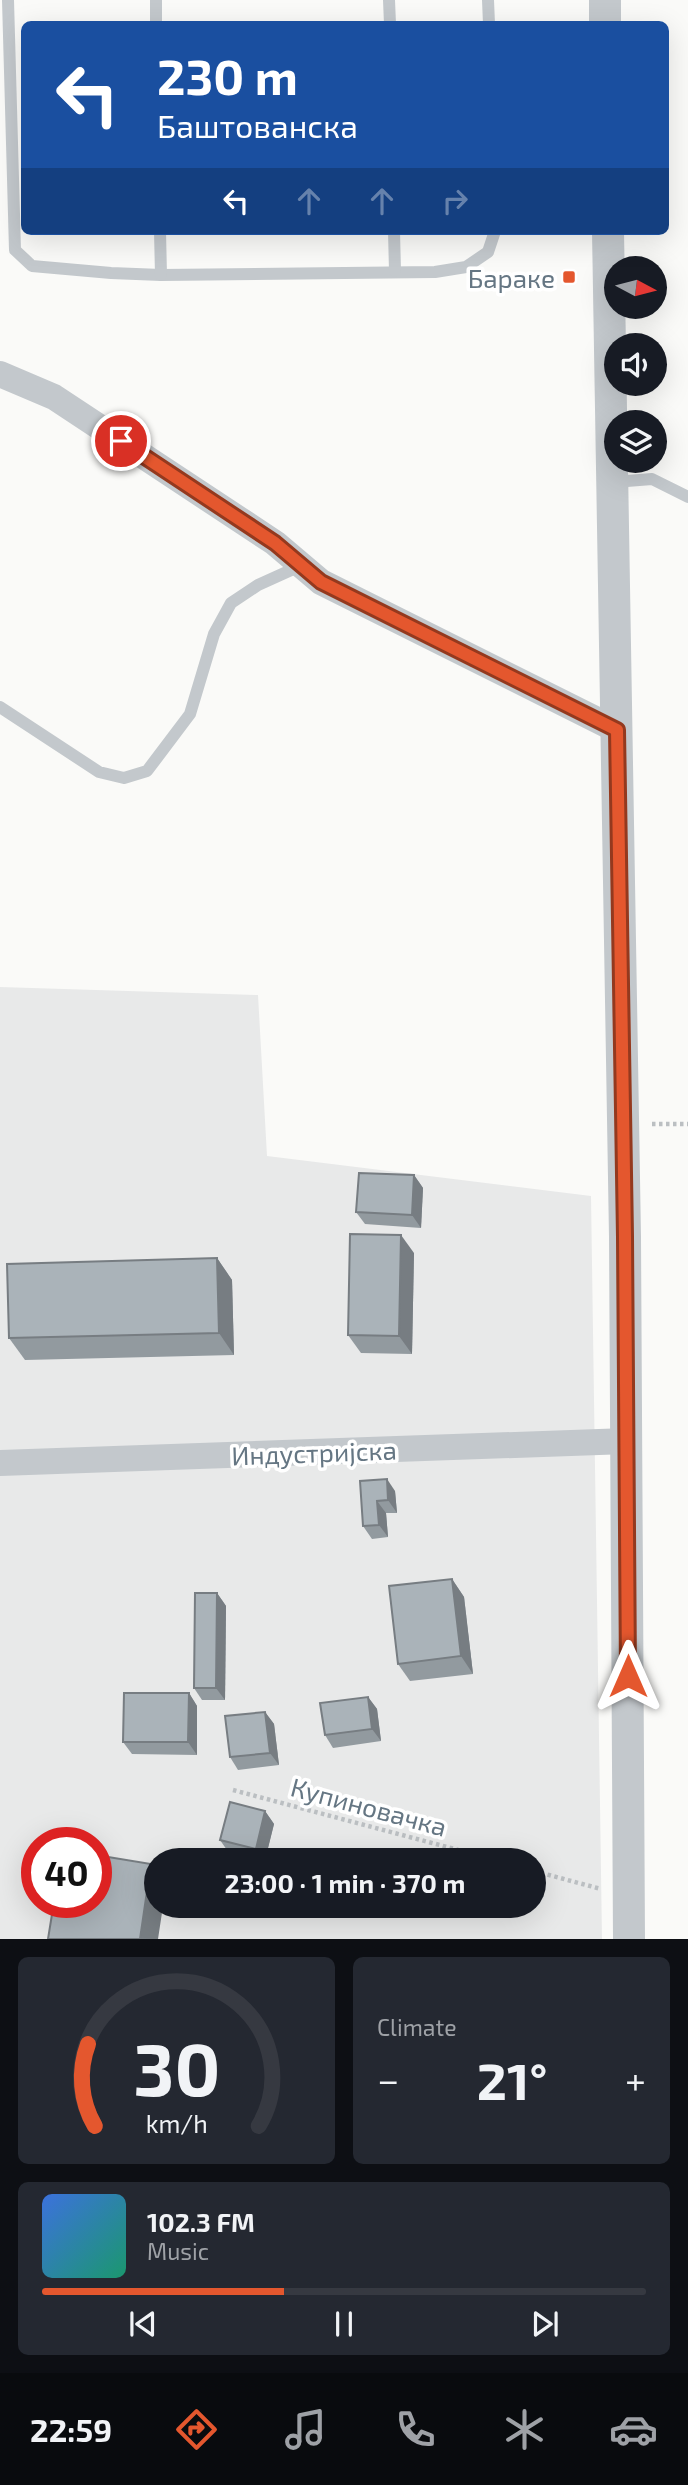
<!DOCTYPE html>
<html lang="en">
<head>
<meta charset="utf-8">
<style>
  :root { --surface:#171b24; --page:#242831; --text:#f1f3f6; --muted:#9ea1a6; --line:#363941; --accent:#e4572e }
  body { margin:0; font-family:"Exo 2",sans-serif; background:var(--page); color:var(--text); height:100vh; display:flex; flex-direction:column; font-size:26px; white-space:nowrap }
  * { box-sizing:border-box; margin:0 }
  p { font-size:23px; color:var(--muted) }
  .icon { flex:none; width:38px; height:38px; fill:none; stroke:currentColor; stroke-width:2; stroke-linecap:round; stroke-linejoin:round }
  .map { position:relative; height:1939px; overflow:hidden }
  .side { display:flex; flex-direction:column; gap:18px; padding:18px; background:#0d0f14; flex:1 }
  .side>* { flex:none }
  .banner { position:absolute; left:21px; top:21px; width:648px; height:214px; border-radius:10px; box-shadow:0 7px 28px #0002; background:#1a4fa0; color:#fff; overflow:hidden }
  .needle { width:46px; rotate:97deg }
  .fabs { position:absolute; left:604px; top:256px; display:grid; gap:14px }
  .fabs a { display:grid; place-items:center; width:63px; height:63px; border-radius:50%; background:var(--surface); box-shadow:0 7px 28px #0002; font-size:35px }
  .speed { position:absolute; left:21px; top:1827px; display:flex; gap:14px; font-size:35px; font-weight:700; text-align:center }
  .speed>* { display:grid; place-content:center; width:91px; height:91px; border-radius:50%; background:var(--surface); box-shadow:0 7px 28px #0002; line-height:1 }
  .speed .limit { border:10px solid #d22; background:#fff; color:#111 }
  .pin { position:absolute; display:grid; place-items:center; width:60px; height:60px; color:#fff; margin:-30px; border:4px solid #fff; border-radius:50%; box-shadow:0 2px 7px #0007 }
  .me { position:absolute; width:77px; margin:-38px; rotate:0deg; stroke-linejoin:round; filter:drop-shadow(0 0 5px #0008) }
  .turn { display:flex; align-items:center; gap:24px; height:147px; padding:0 21px; font-size:32px }
  .turn .icon { width:91px; height:91px; stroke-width:2.5 }
  .turn b { display:block; font-size:49px; line-height:60px }
  .lanes { display:flex; align-items:center; height:66px; padding:0 21px; background:#0003; justify-content:center; gap:35px; direction:ltr }
  .lanes .off { opacity:.35 }
  .big { font-size:52px; font-weight:700; line-height:1.1 }
  .side .card { flex:1; display:flex; flex-direction:column; justify-content:center; gap:10px; min-width:0; padding:0 24px; border-radius:10px; background:var(--page) }
  .side .dial { align-items:center; gap:0 }
  .dial svg { height:182px; overflow:visible; fill:none; stroke:var(--line); stroke-width:7; stroke-linecap:round; text-anchor:middle }
  .dial text { fill:var(--text); stroke:none }
  .song { display:flex; align-items:center; gap:21px }
  .cover { width:84px; height:84px; border-radius:10px; background:linear-gradient(135deg,hsl(220 70% 55%),hsl(160 70% 35%)) }
  .played { height:7px; border-radius:4px; background:linear-gradient(90deg,var(--accent) 40%,var(--line) 40%) }
  .keys { display:flex; justify-content:space-around; direction:ltr }
  .heat { display:flex; justify-content:space-between; align-items:center; font-size:38px; direction:ltr }
  .side .tiles { flex:1; display:grid; gap:18px; grid-template-columns:1fr 1fr }
  .card:last-child { grid-column:span 2 }
  .trip { position:absolute; left:144px; top:1848px; width:402px; height:70px; border-radius:35px; background:var(--surface); box-shadow:0 7px 28px #0002; font-weight:700; line-height:70px; text-align:center }
  .tabs { display:flex; height:112px; justify-content:space-around; align-items:center; background:#090b0e; color:var(--muted) }
  .tabs .icon { width:49px; height:49px }
  .tabs .selected { color:var(--accent) }
  .tabs b { font-size:32px; color:var(--text) }
  .map>svg:first-child { display:block }
  .built { fill:#e8e9e9; fill-rule:evenodd }
  .lines { fill:none; stroke-linecap:round; stroke-linejoin:round }
  .path { stroke:#bbbfc2; stroke-width:4.5; stroke-dasharray:3.5 3.5; stroke-linecap:butt }
  .service { stroke:#c3c8cc; stroke-width:12 }
  .minor { stroke:#c3c8cc; stroke-width:26 }
  .tertiary { stroke:#c3c8cc; stroke-width:32 }
  .wall { fill:#929a9f }
  .shaded-wall { fill:#777d82 }
  .building { fill:#aab3b9; stroke:#777d82; stroke-width:2 }
  .route-casing { stroke:#94391e; stroke-width:18 }
  .route { stroke:#e4572e; stroke-width:12 }
  .poi-dot { fill:#e4572e; stroke:#fff; stroke-width:2.5 }
  .labels { text-anchor:middle; dominant-baseline:central; stroke-width:7; stroke-linejoin:round; paint-order:stroke }
  .poi-label { font-size:26px; fill:#657683; stroke:#fff; text-anchor:end }
  .street-label { font-size:26px; fill:#657683; stroke:#fff }
</style>
</head>
<body>
<div class="map">
<svg width="688" height="1939" viewBox="0 0 688 1939">
  <rect width="100%" height="100%" fill="#fafaf8"/>
  <path class="built" d="M 0,987 L 258,995 L 267,1156 L 591,1196 L 602,1939 L 0,1939 ZM 37,1843 L 96,1843 L 96,1902 L 37,1902 ZM 156,1860 L 534,1860 L 534,1906 L 156,1906 Z"/>
  <g class="lines">
    <g class="path">
      <polyline points="652,1124 688,1124"/>
      <polyline points="233,1790 496,1860"/>
      <polyline points="534,1871 601,1889"/>
    </g>
    <g class="service">
      <polyline points="8,0 15,250 32,266 111,273 161,275 435,272 466,267 488,252 495,231"/>
      <polyline points="156,0 156,24"/>
      <polyline points="389,0 390,24"/>
      <polyline points="488,0 489,24"/>
      <polyline points="160,231 161,275"/>
      <polyline points="394,231 395,271"/>
      <polyline points="614,482 652,479 688,497"/>
      <polyline points="0,707 99,772 124,778 147,771 190,714 214,634 231,603 258,585 300,566"/>
    </g>
    <g class="minor">
      <polyline points="0,374 54,397 275,543 321,582 617,730"/>
      <polyline points="0,1463 627,1441"/>
    </g>
    <g class="tertiary">
      <polyline points="605,0 605,24"/>
      <polyline points="608,231 625,1237 629,1939"/>
    </g>
  </g>
  <g class="wall">
    <polygon points="414,1175 423,1188 421,1228 365,1224 356,1212"/>
    <polygon points="414,1253 412,1354 361,1353 348,1335"/>
    <polygon points="217,1258 232,1280 234,1355 25,1360 9,1338"/>
    <polygon points="360,1481 395,1491 397,1513 386,1513 388,1537 372,1539 363,1526"/>
    <polygon points="452,1579 464,1597 473,1674 410,1681 398,1664"/>
    <polygon points="217,1593 226,1606 225,1700 202,1700 194,1688"/>
    <polygon points="189,1693 197,1706 197,1755 132,1754 123,1742"/>
    <polygon points="368,1697 377,1709 381,1741 333,1748 325,1735"/>
    <polygon points="265,1712 274,1724 279,1765 238,1770 230,1757"/>
    <polygon points="265,1811 274,1824 265,1860 258,1860 229,1853 220,1840"/>
  </g>
  <g class="shaded-wall">
    <polygon points="414,1175 423,1188 421,1228 412,1215"/>
    <polygon points="401,1235 414,1253 412,1354 399,1336"/>
    <polygon points="217,1258 232,1280 234,1355 219,1333"/>
    <polygon points="387,1479 395,1491 397,1513 388,1500"/>
    <polygon points="377,1501 386,1513 388,1537 379,1525"/>
    <polygon points="452,1579 464,1597 473,1674 461,1656"/>
    <polygon points="217,1593 226,1606 225,1700 216,1688"/>
    <polygon points="189,1693 197,1706 197,1755 188,1742"/>
    <polygon points="368,1697 377,1709 381,1741 372,1729"/>
    <polygon points="265,1712 274,1724 279,1765 270,1753"/>
    <polygon points="265,1811 274,1824 265,1860 264,1860 256,1849"/>
    <polygon points="151,1864 156,1871 156,1906 163,1906 158,1939 140,1939"/>
  </g>
  <g class="building">
    <polygon points="359,1173 414,1175 412,1215 356,1212"/>
    <polygon points="350,1234 401,1235 399,1336 348,1335"/>
    <polygon points="217,1258 219,1333 9,1338 7,1264"/>
    <polygon points="387,1479 388,1500 377,1501 379,1525 363,1526 360,1481"/>
    <polygon points="452,1579 461,1656 398,1664 389,1586"/>
    <polygon points="195,1593 217,1593 216,1688 194,1688"/>
    <polygon points="124,1693 189,1693 188,1742 123,1742"/>
    <polygon points="368,1697 372,1729 325,1735 320,1703"/>
    <polygon points="265,1712 270,1753 230,1757 225,1716"/>
    <polygon points="230,1802 265,1811 256,1849 220,1840"/>
    <polygon points="96,1855 151,1864 140,1939 48,1939 54,1902 96,1902"/>
  </g>
  <g class="lines">
    <defs>
      <polyline id="route" points="121,441 275,543 321,582 617,730 625,1237 628,1676"/>
    </defs>
    <use href="#route" class="route-casing"/>
    <use href="#route" class="route"/>
  </g>
  <rect class="poi-dot" x="562" y="270" width="14" height="14" rx="3.5"/>
  <g class="labels">
    <g class="poi-label">
      <text x="555" y="277">Бараке</text>
    </g>
    <g class="street-label">
      <text transform="translate(314 1452) rotate(-2)">Индустријска</text>
      <text transform="translate(369 1806) rotate(15)">Купиновачка</text>
    </g>
  </g>
</svg>
<div class="fabs">
<a><svg class="needle" viewBox="-14 -14 28 28"><path d="M0-13l5 13h-10z" fill="#e53935"/><path d="M0 13l5-13h-10z" fill="#9ea1a6"/></svg></a>
<a><svg class="icon" aria-label="sound" viewBox="0 0 24 24"><path d="M4 9h4l5-4v14l-5-4H4zM17 9q2 3 0 6"/></svg></a>
<a><svg class="icon" aria-label="layers" viewBox="0 0 24 24"><path d="M12 4l9 5-9 5-9-5zM3 14l9 5 9-5"/></svg></a>
</div>
<div class="speed"><div class="limit">40</div></div>
<div class="pin" style="left:121px;top:441px;background:#d93025"><svg class="icon" aria-label="arrive" viewBox="0 0 24 24"><path d="M6 21V4h12l-3 4 3 4H6"/></svg></div>
<svg class="me" style="left:628px;top:1676px" viewBox="-20 -20 40 40"><path d="M0-17L14 15 0 8-14 15z" fill="#e4572e" stroke="#fff" stroke-width="4"/></svg>
<div class="trip">23:00 · 1 min · 370 m</div>
<div class="banner">
<div class="turn"><svg class="icon" aria-label="left" viewBox="0 0 24 24"><path d="M17 20v-9H6M10 6l-5 5 5 5"/></svg><div><b>230 m</b>Баштованска</div></div>
<div class="lanes"><svg class="icon" aria-label="left" viewBox="0 0 24 24"><path d="M17 20v-9H6M10 6l-5 5 5 5"/></svg><svg class="icon off" aria-label="ahead" viewBox="0 0 24 24"><path d="M12 20V5M6 11l6-6 6 6"/></svg><svg class="icon off" aria-label="ahead" viewBox="0 0 24 24"><path d="M12 20V5M6 11l6-6 6 6"/></svg><svg class="icon off" aria-label="right" viewBox="0 0 24 24"><path d="M7 20v-9h11M14 6l5 5-5 5"/></svg></div>
</div>
</div>
<section class="side">
<div class="tiles">
<div class="card dial"><svg viewBox="0 0 100 80">
<path d="M14 69A42 42 0 1 1 86 69"/>
<path d="M14 69A42 42 0 0 1 11 33" stroke="#e4572e"/>
<text x="50" y="56" font-size="32" font-weight="700">30</text>
<text x="50" y="72" font-size="11">km/h</text>
</svg></div>
<div class="card"><p>Climate</p>
<div class="heat"><a>−</a><b class="big">21°</b><a>+</a></div>
</div>
<div class="card">
<div class="song"><i class="cover"></i><div><b>102.3 FM</b><p>Music</p></div></div>
<div class="played"></div>
<div class="keys"><svg class="icon" aria-label="previous" viewBox="0 0 24 24"><path d="M18 5L8 12l10 7zM5 5v14"/></svg><svg class="icon" aria-label="pause" viewBox="0 0 24 24"><path d="M8 5v14M16 5v14"/></svg><svg class="icon" aria-label="next" viewBox="0 0 24 24"><path d="M6 5l10 7-10 7zM19 5v14"/></svg></div>
</div>
</div>
</section>
<nav class="tabs">
<b>22:59</b>
<svg class="icon selected" aria-label="directions" viewBox="0 0 24 24"><path d="M12 3l9 9-9 9-9-9zM9 14v-3h6M13 9l2 2-2 2"/></svg>
<svg class="icon" aria-label="music" viewBox="0 0 24 24"><path d="M9 18V5l10-2v13"/><circle cx="6" cy="18" r="3"/><circle cx="16" cy="16" r="3"/></svg>
<svg class="icon" aria-label="phone" viewBox="0 0 24 24"><path d="M5 4h4l2 5-3 2q2 4 5 5l2-3 5 2v4C11 20 4 13 5 4z"/></svg>
<svg class="icon" aria-label="climate" viewBox="0 0 24 24"><path d="M12 3v18M4 7l16 10M4 17L20 7"/></svg>
<svg class="icon" aria-label="car" viewBox="0 0 24 24"><path d="M5 17H2v-5l4-1 3-4h7l3 4 3 1v5h-3M9 17h6M6 11h13"/><circle cx="7" cy="17" r="2"/><circle cx="17" cy="17" r="2"/></svg>
</nav>
</body>
</html>
